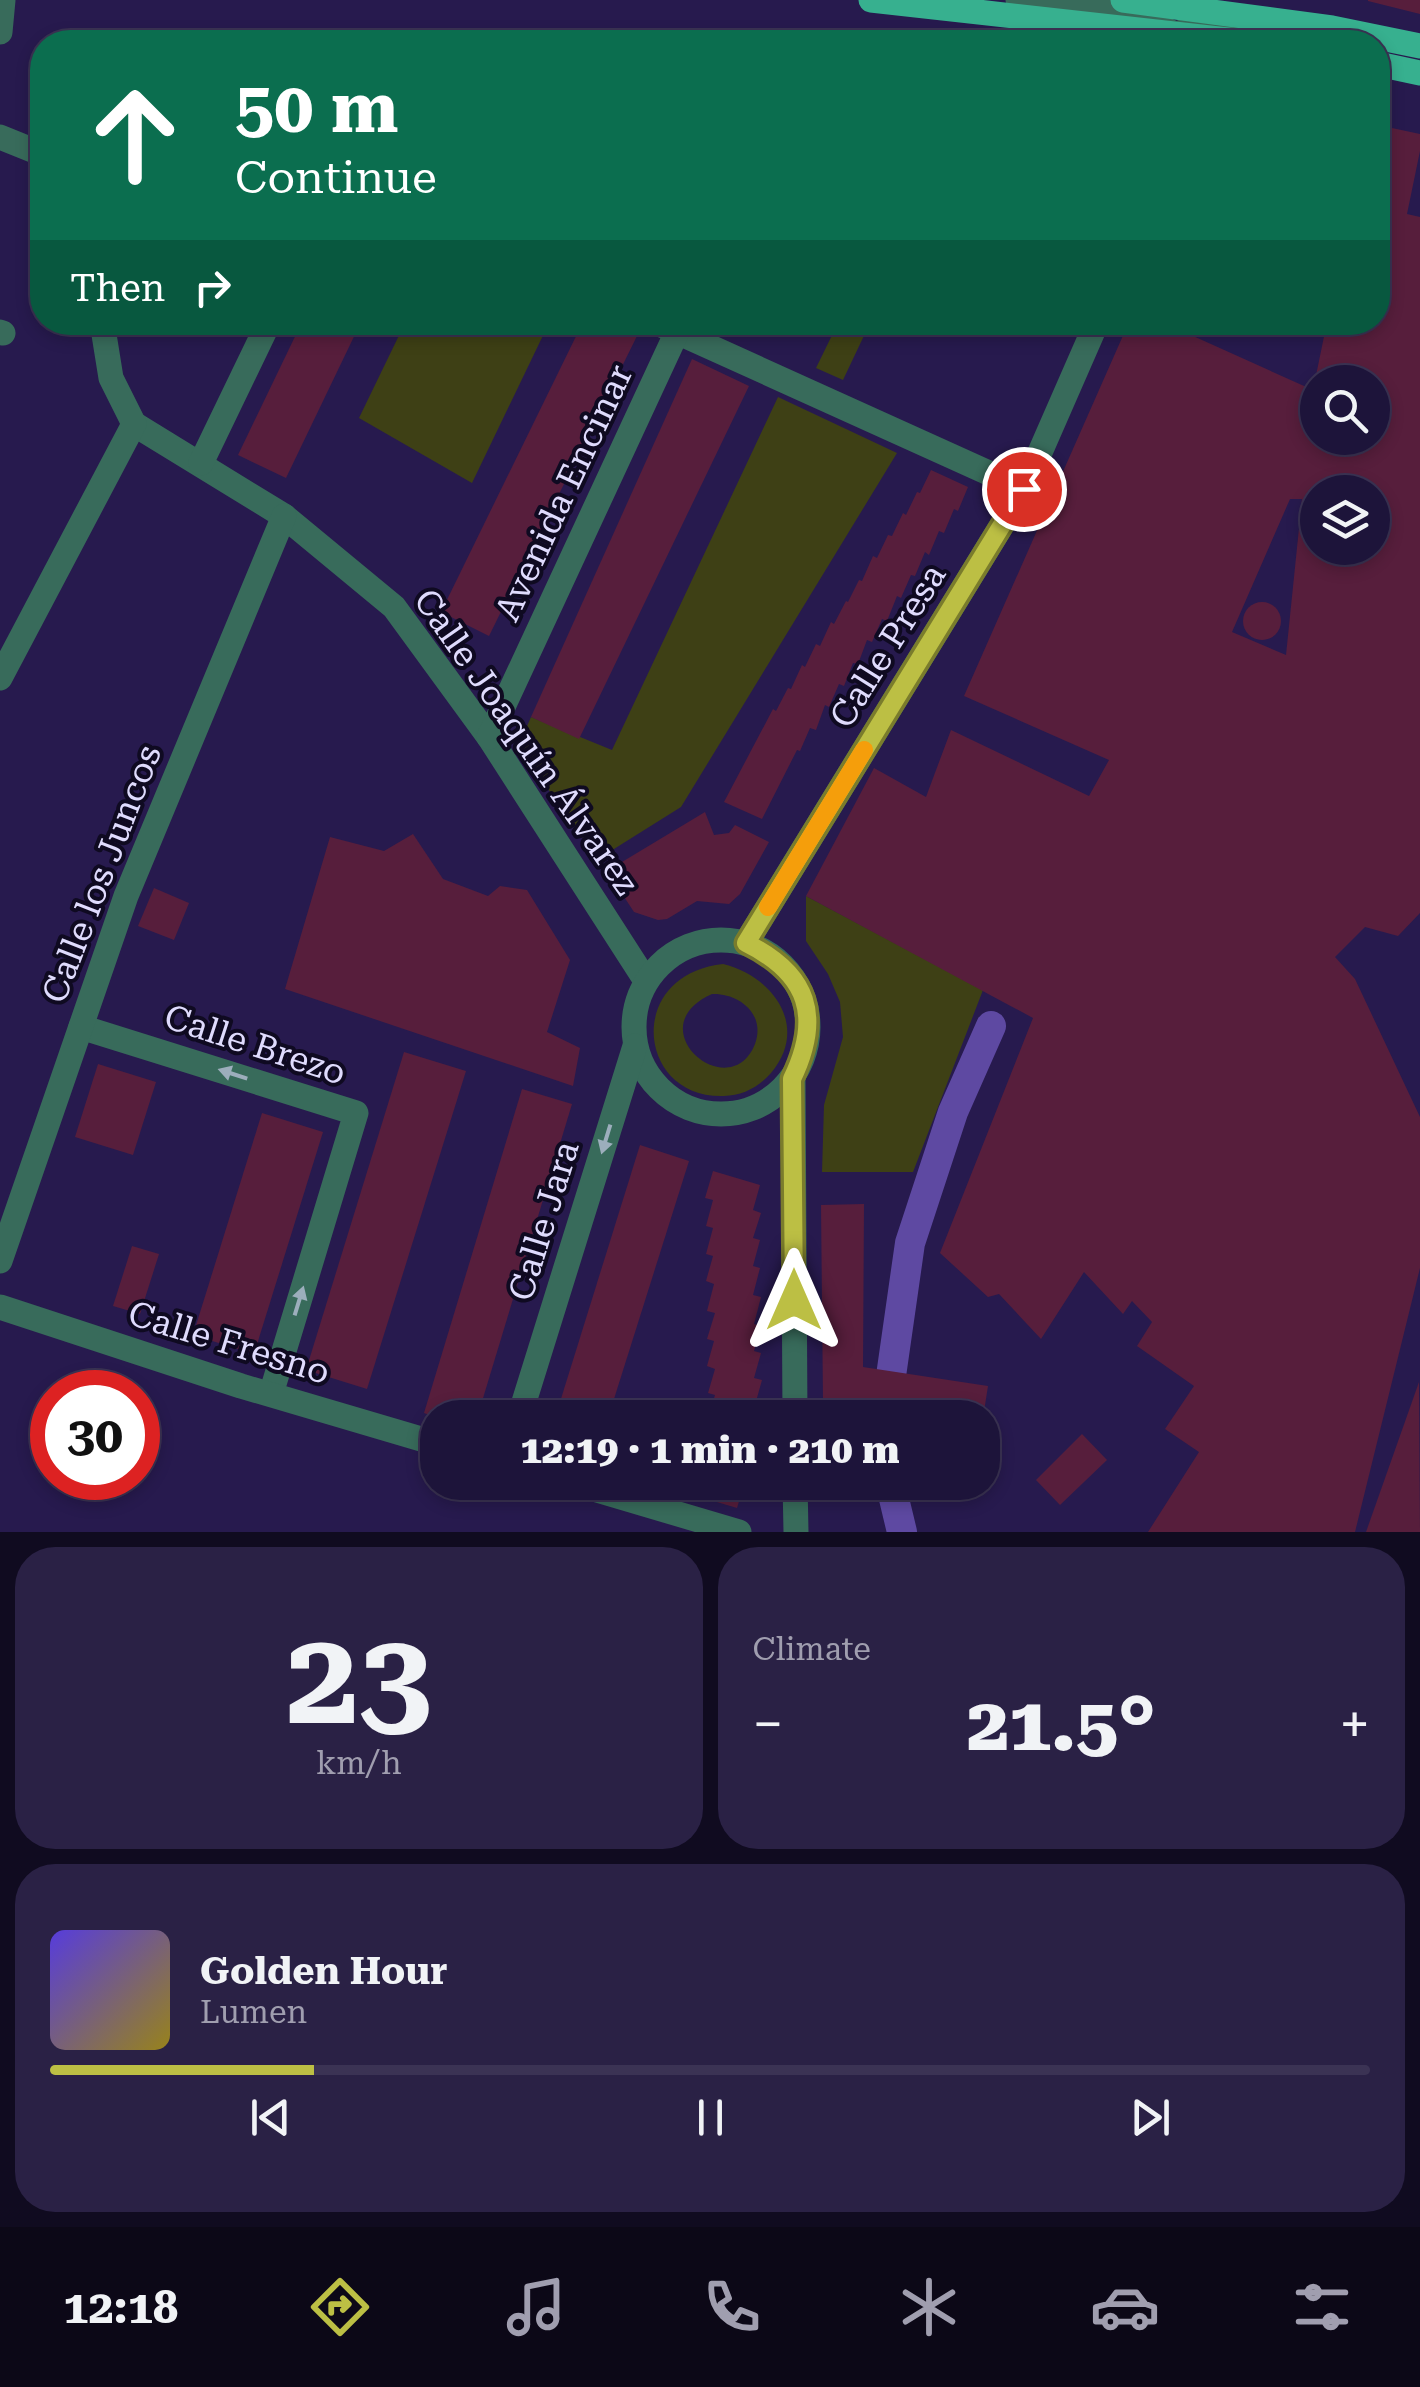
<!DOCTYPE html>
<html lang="en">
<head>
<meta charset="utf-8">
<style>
  :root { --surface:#1d143a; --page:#2a2145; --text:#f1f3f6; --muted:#a09eaf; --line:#3b3354; --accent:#bcbf44 }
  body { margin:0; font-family:"Roboto Serif",serif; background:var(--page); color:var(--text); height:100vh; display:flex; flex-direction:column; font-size:38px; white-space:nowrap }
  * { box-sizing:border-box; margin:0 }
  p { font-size:32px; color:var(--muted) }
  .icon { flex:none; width:55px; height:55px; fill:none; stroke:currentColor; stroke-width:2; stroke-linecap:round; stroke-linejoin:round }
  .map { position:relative; height:1532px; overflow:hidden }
  .panel { display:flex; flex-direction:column; gap:15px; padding:15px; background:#100b20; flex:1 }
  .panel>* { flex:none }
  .hud { position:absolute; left:30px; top:30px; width:1360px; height:305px; border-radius:40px; box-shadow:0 5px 15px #0003,0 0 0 2px var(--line); background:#0b6e4f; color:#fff; overflow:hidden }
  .fabs { position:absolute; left:1300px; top:365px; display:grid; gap:20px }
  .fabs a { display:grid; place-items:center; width:90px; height:90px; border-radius:50%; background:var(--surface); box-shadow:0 5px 15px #0003,0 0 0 2px var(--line); font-size:50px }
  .speed { position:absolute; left:30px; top:1370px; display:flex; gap:20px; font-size:50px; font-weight:700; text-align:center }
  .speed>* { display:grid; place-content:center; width:130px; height:130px; border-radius:50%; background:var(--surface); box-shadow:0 5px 15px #0003,0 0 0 2px var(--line); line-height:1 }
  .speed .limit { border:15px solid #d22; background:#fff; color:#111 }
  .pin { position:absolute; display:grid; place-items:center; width:85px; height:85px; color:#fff; margin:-42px; border:5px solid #fff; border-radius:50%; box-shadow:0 2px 10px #0007 }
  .me { position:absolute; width:110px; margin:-55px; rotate:0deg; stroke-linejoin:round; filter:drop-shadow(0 0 8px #0008) }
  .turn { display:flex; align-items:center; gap:35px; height:210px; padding:0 40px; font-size:45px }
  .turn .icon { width:130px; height:130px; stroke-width:2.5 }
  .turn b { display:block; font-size:70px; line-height:85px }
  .then { display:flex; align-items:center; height:95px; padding:0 40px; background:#0003; gap:20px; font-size:38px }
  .big { font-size:75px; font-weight:800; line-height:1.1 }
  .panel .tile { flex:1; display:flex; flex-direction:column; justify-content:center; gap:15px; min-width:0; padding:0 35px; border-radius:40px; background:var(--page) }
  .panel .dial { align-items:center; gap:0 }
  .dial b { font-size:130px; line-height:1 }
  .song { display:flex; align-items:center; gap:30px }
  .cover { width:120px; height:120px; border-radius:15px; background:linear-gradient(135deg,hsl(250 70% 55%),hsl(50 70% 35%)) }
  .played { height:10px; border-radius:5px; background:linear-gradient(90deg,var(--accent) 20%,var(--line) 20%) }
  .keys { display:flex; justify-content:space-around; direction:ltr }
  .heat { display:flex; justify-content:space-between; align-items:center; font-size:55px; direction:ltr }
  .panel .tiles { flex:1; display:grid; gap:15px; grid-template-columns:1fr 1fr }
  .tile:last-child { grid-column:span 2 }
  .trip { position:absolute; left:420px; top:1400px; width:580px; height:100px; border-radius:40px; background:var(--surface); box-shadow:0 5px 15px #0003,0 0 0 2px var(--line); font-weight:800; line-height:100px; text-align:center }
  .dock { display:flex; height:160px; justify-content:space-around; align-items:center; background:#0c0817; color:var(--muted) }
  .dock .icon { width:70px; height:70px }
  .dock .selected { color:var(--accent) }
  .dock b { font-size:45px; color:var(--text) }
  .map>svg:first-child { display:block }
  .green { fill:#3e4015; fill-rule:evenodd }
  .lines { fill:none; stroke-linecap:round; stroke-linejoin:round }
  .canal { stroke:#5e49a2; stroke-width:30 }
  .building { fill:#571e3c; fill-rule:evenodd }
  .minor { stroke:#386b5b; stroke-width:25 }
  .major { stroke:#37b08f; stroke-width:25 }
  .oneway { fill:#9caebc }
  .route-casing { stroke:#7a7c2c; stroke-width:25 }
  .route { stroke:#bcbf44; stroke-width:18 }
  .slow { stroke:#f59e0b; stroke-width:18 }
  .labels { text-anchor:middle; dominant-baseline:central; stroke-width:8; stroke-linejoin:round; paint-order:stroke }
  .street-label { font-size:35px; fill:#dfdbfd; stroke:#0f0a21 }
</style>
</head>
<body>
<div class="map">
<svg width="1420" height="1532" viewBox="0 0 1420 1532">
  <rect width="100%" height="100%" fill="#271a4e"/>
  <g class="green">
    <polygon points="405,323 549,323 472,483 359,418"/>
    <polygon points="838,323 870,323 843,380 816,368"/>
    <polygon points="778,397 897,453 681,807 598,859 518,747 531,717 612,750"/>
    <polygon points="806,896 983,990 913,1172 822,1172 824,1105 843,1037 840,1002 828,974 806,941"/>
    <path d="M 723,964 C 773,976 810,1027 771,1073 C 759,1087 742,1096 724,1096 C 637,1099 624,975 723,964 ZM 712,994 C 739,993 766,1014 755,1044 C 730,1107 636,1028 712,994 Z"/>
  </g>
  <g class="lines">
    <g class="canal">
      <polyline points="885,1418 910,1243 953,1112 991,1026"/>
      <polyline points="890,1482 902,1532"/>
    </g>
  </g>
  <g class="building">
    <polygon points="1368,0 1420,0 1420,14 1368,1"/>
    <path d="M 1378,125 L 1420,134 L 1420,151 L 1407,214 L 1420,217 L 1420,913 L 1398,936 L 1365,927 L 1335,957 L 1355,979 L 1420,1117 L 1420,1268 L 1355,1532 L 1148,1532 L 1199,1452 L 1165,1429 L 1194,1386 L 1137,1346 L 1152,1322 L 1132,1301 L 1123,1314 L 1084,1272 L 1041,1339 L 999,1294 L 988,1297 L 940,1253 L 1033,1018 L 806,896 L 874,768 L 926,797 L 951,730 L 1089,796 L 1109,760 L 964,696 L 1129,322 L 1162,322 L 1313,390 L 1327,322 L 1378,322 ZM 1318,382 L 1372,382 L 1372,438 L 1318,438 ZM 1318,492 L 1372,492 L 1372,548 L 1318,548 ZM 1290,499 L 1302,499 L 1286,655 L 1232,632 Z"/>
    <polygon points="302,322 361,322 286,478 238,455"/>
    <polygon points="583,322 610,322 637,336 489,636 441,612"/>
    <polygon points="692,359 749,386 579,739 531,717"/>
    <polygon points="931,470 968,487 958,511 954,509 944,533 939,531 929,555 925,552 915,576 911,575 901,598 897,596 887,621 882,619 872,642 867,640 858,664 853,663 844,686 839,684 829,707 825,705 816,730 810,728 800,751 797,750 762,819 724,802 773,709 776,711 788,688 791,689 802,665 805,667 816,644 820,646 831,622 834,624 846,601 848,602 859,580 862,581 873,556 877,558 888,535 892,536 903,513 906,515 917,492 920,493"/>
    <circle cx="1262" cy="621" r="19"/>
    <polygon points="705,812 714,835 729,833 735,825 769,842 740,894 729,904 697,901 667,919 658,920 634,912 607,871"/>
    <polygon points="413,834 443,879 488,896 500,886 527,890 570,960 547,1032 580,1048 573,1086 285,989 330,837 384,851"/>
    <polygon points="154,888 189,903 174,940 138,926"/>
    <polygon points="404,1052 466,1071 367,1389 306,1370"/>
    <polygon points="98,1064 156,1082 133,1155 75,1137"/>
    <polygon points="522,1089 572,1104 477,1418 438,1418 424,1413"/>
    <polygon points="262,1113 323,1132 254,1354 193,1335"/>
    <polygon points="640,1145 689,1161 608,1418 555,1418"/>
    <polygon points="713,1171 760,1185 753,1210 761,1213 753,1238 760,1240 753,1266 760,1268 753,1295 761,1297 754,1324 761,1326 754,1351 761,1353 754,1378 762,1380 755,1405 762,1407 759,1418 708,1418 715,1395 708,1393 715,1369 707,1366 714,1341 707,1339 715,1313 707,1311 714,1284 706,1281 713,1256 706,1254 713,1228 706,1226 713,1200 705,1198"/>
    <polygon points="864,1204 863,1367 988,1386 983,1418 939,1418 823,1402 821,1205"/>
    <polygon points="132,1246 159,1254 140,1314 113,1306"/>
    <polygon points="1419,1382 1420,1532 1366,1532"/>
    <polygon points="1082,1434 1107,1460 1060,1505 1036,1480"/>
    <polygon points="694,1482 757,1482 756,1488 744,1485 737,1508 690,1494"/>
  </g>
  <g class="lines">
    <g class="minor">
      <polyline points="1018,0 1135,15 1171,32"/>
      <polyline points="0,32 3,0"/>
      <path d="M 1180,33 C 1206,19 1239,28 1268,32"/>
      <polyline points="0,137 42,154"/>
      <polyline points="655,322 1024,489"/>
      <polyline points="0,332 3,333"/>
      <polyline points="134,424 284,516 394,607 489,737 646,981"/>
      <polyline points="201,463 269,322"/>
      <polyline points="0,678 134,424 111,378 102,322"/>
      <polyline points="489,737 677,332"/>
      <circle cx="721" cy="1027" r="87"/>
      <polyline points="746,943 1024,489 1097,322"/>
      <polyline points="81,1027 356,1113 271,1394"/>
      <polyline points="793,1079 795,1418"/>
      <polyline points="0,1261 126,896 284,516"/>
      <polyline points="0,1307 241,1386 438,1444"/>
      <polyline points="519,1418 635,1046"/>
      <polyline points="570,1482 739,1532"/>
      <polyline points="795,1482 796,1532"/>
    </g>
    <g class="major">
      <polyline points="871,0 1246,42"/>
      <polyline points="1123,0 1332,28 1420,46"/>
      <polyline points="1378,64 1420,73"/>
    </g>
  </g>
  <defs><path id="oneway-solid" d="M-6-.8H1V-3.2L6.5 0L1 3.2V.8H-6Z" transform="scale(2.5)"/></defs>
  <g class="oneway">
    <use href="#oneway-solid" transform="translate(233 1074) rotate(-162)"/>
    <use href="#oneway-solid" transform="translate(606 1139) rotate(107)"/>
    <use href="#oneway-solid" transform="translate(299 1301) rotate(-73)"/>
  </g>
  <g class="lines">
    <defs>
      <path id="route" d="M 794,1300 L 792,1079 C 822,1017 809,974 746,943 L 1024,489"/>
    </defs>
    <use href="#route" class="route-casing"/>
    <use href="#route" class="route"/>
    <polyline class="slow" points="768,907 864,750"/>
  </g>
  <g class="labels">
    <g class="street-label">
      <text transform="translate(564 493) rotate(-65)">Avenida Encinar</text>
      <text transform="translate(888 646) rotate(-58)">Calle Presa</text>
      <text transform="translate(526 742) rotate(55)">Calle Joaquín Álvarez</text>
      <text transform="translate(102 874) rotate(-69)">Calle los Juncos</text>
      <text transform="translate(255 1045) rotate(18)">Calle Brezo</text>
      <text transform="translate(544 1221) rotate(-73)">Calle Jara</text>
      <text transform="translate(229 1343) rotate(17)">Calle Fresno</text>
    </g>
  </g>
</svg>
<div class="fabs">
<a><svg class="icon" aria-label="search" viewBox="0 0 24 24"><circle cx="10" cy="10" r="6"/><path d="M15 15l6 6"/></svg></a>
<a><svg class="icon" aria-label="layers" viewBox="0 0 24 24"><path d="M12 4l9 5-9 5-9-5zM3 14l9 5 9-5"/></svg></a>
</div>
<div class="speed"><div class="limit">30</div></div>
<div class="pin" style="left:1024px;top:489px;background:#d93025"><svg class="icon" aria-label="arrive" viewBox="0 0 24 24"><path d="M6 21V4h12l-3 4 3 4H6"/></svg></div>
<svg class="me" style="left:794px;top:1300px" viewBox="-20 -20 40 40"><path d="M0-17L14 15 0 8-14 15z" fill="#bcbf44" stroke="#fff" stroke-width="4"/></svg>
<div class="trip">12:19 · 1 min · 210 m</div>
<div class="hud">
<div class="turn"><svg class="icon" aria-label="ahead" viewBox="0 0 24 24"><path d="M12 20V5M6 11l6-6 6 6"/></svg><div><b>50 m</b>Continue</div></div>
<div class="then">Then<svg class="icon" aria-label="right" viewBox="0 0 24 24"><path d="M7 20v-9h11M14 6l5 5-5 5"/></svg></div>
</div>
</div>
<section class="panel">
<div class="tiles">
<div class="tile dial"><b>23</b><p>km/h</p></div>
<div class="tile"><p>Climate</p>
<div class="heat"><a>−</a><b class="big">21.5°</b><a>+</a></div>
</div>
<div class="tile">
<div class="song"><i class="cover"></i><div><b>Golden Hour</b><p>Lumen</p></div></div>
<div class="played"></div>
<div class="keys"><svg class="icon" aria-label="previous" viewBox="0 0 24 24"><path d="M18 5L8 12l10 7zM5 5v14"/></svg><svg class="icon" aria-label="pause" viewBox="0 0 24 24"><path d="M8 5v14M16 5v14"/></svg><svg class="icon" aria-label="next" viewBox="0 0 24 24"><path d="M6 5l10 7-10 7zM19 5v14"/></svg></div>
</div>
</div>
</section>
<nav class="dock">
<b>12:18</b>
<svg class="icon selected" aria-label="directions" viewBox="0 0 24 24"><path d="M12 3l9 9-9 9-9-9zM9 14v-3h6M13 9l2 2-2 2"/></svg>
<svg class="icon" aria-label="music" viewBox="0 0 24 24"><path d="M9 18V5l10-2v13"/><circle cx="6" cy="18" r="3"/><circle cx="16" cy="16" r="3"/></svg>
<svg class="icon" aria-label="phone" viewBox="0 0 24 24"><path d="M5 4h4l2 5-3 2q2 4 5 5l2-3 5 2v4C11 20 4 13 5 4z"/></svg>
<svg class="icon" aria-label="climate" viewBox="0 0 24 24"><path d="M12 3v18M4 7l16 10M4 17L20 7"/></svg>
<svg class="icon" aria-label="car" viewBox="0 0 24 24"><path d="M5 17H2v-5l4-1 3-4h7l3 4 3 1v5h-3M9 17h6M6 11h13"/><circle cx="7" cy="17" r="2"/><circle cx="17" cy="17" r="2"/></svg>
<svg class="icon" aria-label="filters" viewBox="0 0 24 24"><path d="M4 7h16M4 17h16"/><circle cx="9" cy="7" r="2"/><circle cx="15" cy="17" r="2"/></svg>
</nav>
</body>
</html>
